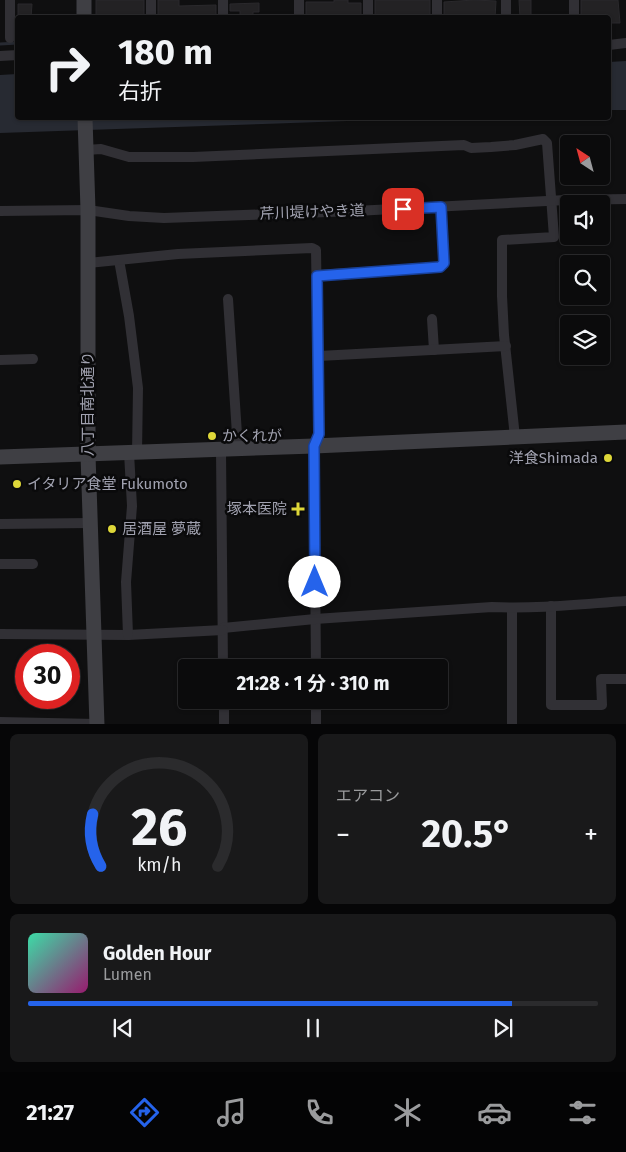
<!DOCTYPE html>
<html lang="ja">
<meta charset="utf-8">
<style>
body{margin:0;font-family:"Fira Sans","Noto Sans JP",sans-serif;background:#19191a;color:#f1f3f6;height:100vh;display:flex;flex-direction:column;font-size:19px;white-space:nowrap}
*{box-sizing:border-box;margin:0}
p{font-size:16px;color:#9a9b9d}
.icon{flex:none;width:28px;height:28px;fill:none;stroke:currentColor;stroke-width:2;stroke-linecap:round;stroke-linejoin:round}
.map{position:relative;height:724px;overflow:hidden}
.side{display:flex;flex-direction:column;gap:10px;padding:10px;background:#060607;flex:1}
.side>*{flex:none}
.guide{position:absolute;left:15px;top:15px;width:596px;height:105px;border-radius:5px;box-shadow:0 1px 4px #0004,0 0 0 1px #2b2b2d;background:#0b0b0c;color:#f1f3f6;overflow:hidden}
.needle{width:32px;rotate:324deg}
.fabs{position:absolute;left:560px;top:135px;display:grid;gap:10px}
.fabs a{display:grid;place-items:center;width:50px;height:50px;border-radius:5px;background:#0b0b0c;box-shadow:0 1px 4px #0004,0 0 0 1px #2b2b2d;font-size:25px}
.speed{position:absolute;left:15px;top:644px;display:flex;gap:10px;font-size:25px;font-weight:700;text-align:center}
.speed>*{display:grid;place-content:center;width:65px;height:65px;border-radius:50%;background:#0b0b0c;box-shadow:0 1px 4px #0004,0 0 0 1px #2b2b2d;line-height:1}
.speed .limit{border:8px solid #d22;background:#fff;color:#111}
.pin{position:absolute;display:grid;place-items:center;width:42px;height:42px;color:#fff;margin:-21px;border-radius:10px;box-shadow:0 2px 8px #0006}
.me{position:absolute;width:55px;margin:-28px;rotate:0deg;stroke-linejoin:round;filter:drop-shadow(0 0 4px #0008)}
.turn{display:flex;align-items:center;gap:18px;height:105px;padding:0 20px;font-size:22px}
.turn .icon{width:65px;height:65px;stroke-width:2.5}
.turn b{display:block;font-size:35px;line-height:42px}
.big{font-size:38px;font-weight:700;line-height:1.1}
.side .widget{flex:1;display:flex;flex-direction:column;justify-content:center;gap:8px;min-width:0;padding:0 18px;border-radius:8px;background:#19191a}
.side .dial{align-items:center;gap:0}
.dial svg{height:130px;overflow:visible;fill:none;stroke:#2b2b2d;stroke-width:7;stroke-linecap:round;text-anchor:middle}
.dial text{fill:#f1f3f6;stroke:none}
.song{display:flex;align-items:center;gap:15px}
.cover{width:60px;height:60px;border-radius:8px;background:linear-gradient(135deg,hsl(160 70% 55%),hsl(320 70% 35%))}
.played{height:5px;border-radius:2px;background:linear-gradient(90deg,#2563eb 85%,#2b2b2d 85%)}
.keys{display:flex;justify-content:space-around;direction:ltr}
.heat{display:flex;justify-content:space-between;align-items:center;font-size:28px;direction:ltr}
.side .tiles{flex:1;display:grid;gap:10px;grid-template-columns:1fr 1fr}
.widget:last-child{grid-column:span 2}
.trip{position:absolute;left:178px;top:659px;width:270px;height:50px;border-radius:5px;background:#0b0b0c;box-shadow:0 1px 4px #0004,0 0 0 1px #2b2b2d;font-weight:700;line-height:50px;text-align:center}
.dock{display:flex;height:80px;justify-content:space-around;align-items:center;background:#040405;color:#9a9b9d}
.dock .icon{width:35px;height:35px}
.dock .on{color:#2563eb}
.dock b{font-size:22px;color:#f1f3f6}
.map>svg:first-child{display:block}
</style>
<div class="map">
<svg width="626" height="725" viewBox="0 0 626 725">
<rect width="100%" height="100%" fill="#0f0f10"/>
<!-- water -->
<g fill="#272a32">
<polygon points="626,61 626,110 609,110 609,62"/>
<polygon points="17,74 18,118 431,118 263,124 0,133 0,75"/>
</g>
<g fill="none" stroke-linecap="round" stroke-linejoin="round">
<!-- stream -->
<polyline stroke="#272a32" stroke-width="3" points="0,44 18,43"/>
</g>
<!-- building -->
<g fill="#232224" stroke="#2a292c">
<rect x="96" y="0" width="48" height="18"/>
<polygon points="158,0 179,0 179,6 216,5 216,18 158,18"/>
<polygon points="334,0 348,0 348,3 361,3 361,16 355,16 355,18 306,18 306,2 334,2"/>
<polygon points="375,0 430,0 430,16 385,18 385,16 375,16"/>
<polygon points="474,0 496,1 495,18 444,18 444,2"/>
<polygon points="519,0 531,0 531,18 520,18"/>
<polygon points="581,0 618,0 620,23 609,23 609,18 581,18"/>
<polygon points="259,3 259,12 253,12 253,18 240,18 240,11 230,11 230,4"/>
<polygon points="18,4 32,4 31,18 18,18"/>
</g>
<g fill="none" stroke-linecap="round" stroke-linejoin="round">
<!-- street -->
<g stroke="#313035" stroke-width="10">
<polyline points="151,0 151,18"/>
<polyline points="223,0 223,18"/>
<polyline points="368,0 368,18"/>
<polyline points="437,0 437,18"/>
<polyline points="506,0 506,18"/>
<polyline points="574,0 574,18"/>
<polyline points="299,18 299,0"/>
<polyline points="10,38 10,0"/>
<polyline points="609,45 626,43"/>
<polyline points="0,56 18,55"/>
<polyline points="86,150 101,149 129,157 193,157 464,145 471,148 491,147 515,145 543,139 547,143 554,237 502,240 502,296 504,335 515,437"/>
<polyline points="0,211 88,210 129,216 164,218 355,211 566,200 626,199"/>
<polyline points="119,260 129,316 138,388 137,453"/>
<polyline points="88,263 178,254 312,248 316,250 319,433 314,446 316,668"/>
<polyline points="317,275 440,267 444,263 441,207"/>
<polyline points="228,299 238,449"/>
<polyline points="432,319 434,350"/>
<polyline points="319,356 506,346"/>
<polyline points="0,360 33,359"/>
<polyline points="221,450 223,668"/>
<polyline points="0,524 90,523"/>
<polyline points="0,564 33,564"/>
<polyline points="551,606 551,705 602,705 601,679 626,679"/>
<polyline points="512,608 512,725"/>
<path d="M223 628 315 619 492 607C537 609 582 604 626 601"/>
<polyline points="0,634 128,635 223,630"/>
<polyline points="128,635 126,582 132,506 129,453"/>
<polyline points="224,700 224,725"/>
<polyline points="316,700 316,725"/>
<polyline points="0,722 97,724"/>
</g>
<!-- secondary -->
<g stroke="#3f3f44" stroke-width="15">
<polyline points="84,0 84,18"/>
<polyline points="85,118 88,210 88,455 97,725"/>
<polyline points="0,457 314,446 626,432"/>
</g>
</g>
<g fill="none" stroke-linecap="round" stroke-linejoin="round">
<defs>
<polyline id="route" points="315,582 314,446 319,434 317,276 440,267 444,263 441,207 403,209"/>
</defs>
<!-- route casing -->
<use href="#route" stroke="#184099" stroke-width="12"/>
<!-- route -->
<use href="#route" stroke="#2563eb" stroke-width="9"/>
</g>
<!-- markers -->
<g fill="#ded739" stroke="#0a0a0b" stroke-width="2">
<circle cx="212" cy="436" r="5"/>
<circle cx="608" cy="458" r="5"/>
<circle cx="17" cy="484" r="5"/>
<path d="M295.5 501.5h5v5h5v5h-5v5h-5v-5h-5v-5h5z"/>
<circle cx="112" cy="529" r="5"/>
</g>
<g text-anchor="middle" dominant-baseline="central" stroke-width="5" stroke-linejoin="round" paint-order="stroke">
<!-- street labels -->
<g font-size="15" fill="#a1a2b0" stroke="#0a0a0b">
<text transform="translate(312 212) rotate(-2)">芹川堤けやき道</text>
<text transform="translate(88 404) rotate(-90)">八丁目南北通り</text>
</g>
<!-- poi labels -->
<g font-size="15" fill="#a1a2b0" stroke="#0a0a0b" text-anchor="start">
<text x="222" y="436">かくれが</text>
<text x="598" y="458" text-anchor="end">洋食Shimada</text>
<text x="27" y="484">イタリア食堂 Fukumoto</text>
<text x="287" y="509" text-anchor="end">塚本医院</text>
<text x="122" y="529">居酒屋 夢蔵</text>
</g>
</g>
</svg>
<div class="fabs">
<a><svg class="needle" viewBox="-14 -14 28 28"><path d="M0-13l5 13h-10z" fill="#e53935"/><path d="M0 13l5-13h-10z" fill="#9a9b9d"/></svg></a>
<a><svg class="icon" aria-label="sound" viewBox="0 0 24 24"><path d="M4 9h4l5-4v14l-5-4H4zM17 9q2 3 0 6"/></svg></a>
<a><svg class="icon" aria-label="search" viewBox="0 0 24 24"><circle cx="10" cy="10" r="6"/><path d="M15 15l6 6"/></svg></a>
<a><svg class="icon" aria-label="layers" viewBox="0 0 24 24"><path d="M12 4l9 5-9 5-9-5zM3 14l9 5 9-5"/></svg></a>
</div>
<div class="speed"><div class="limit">30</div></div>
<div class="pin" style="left:403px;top:209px;background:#d93025"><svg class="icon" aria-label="arrive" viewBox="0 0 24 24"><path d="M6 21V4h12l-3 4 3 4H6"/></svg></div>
<svg class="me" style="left:315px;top:582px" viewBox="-20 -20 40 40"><circle r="19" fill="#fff"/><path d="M0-13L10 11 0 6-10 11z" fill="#2563eb"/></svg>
<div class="trip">21:28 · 1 分 · 310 m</div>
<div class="guide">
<div class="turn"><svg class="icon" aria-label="right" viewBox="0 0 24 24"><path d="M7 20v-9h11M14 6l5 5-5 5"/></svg><div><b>180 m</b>右折</div></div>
</div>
</div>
<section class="side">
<div class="tiles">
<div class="widget dial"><svg viewBox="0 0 100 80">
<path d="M14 69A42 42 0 1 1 86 69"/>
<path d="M14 69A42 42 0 0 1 9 37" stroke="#2563eb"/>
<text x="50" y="56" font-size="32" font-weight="700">26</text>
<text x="50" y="72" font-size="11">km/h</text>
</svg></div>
<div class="widget"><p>エアコン</p>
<div class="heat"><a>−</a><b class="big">20.5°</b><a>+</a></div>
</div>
<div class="widget">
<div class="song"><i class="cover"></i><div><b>Golden Hour</b><p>Lumen</p></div></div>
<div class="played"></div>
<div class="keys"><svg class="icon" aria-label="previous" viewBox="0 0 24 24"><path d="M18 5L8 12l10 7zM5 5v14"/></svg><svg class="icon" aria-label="pause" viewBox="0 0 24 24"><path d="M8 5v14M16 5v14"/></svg><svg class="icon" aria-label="next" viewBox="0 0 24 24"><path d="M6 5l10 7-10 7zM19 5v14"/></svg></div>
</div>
</div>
</section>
<nav class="dock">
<b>21:27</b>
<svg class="icon on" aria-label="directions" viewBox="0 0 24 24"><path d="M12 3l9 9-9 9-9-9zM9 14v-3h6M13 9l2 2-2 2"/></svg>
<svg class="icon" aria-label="music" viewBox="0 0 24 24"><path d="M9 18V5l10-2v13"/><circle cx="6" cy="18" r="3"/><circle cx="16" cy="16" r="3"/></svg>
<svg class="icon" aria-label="phone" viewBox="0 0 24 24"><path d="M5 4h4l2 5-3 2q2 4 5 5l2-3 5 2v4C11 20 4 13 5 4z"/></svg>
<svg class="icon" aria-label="climate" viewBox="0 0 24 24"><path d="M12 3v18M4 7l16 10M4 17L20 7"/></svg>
<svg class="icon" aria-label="car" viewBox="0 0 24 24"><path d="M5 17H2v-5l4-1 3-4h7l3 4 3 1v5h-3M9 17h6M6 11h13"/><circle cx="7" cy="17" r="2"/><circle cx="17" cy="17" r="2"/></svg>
<svg class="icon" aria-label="filters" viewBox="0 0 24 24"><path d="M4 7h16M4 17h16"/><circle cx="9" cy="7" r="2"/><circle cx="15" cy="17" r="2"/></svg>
</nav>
